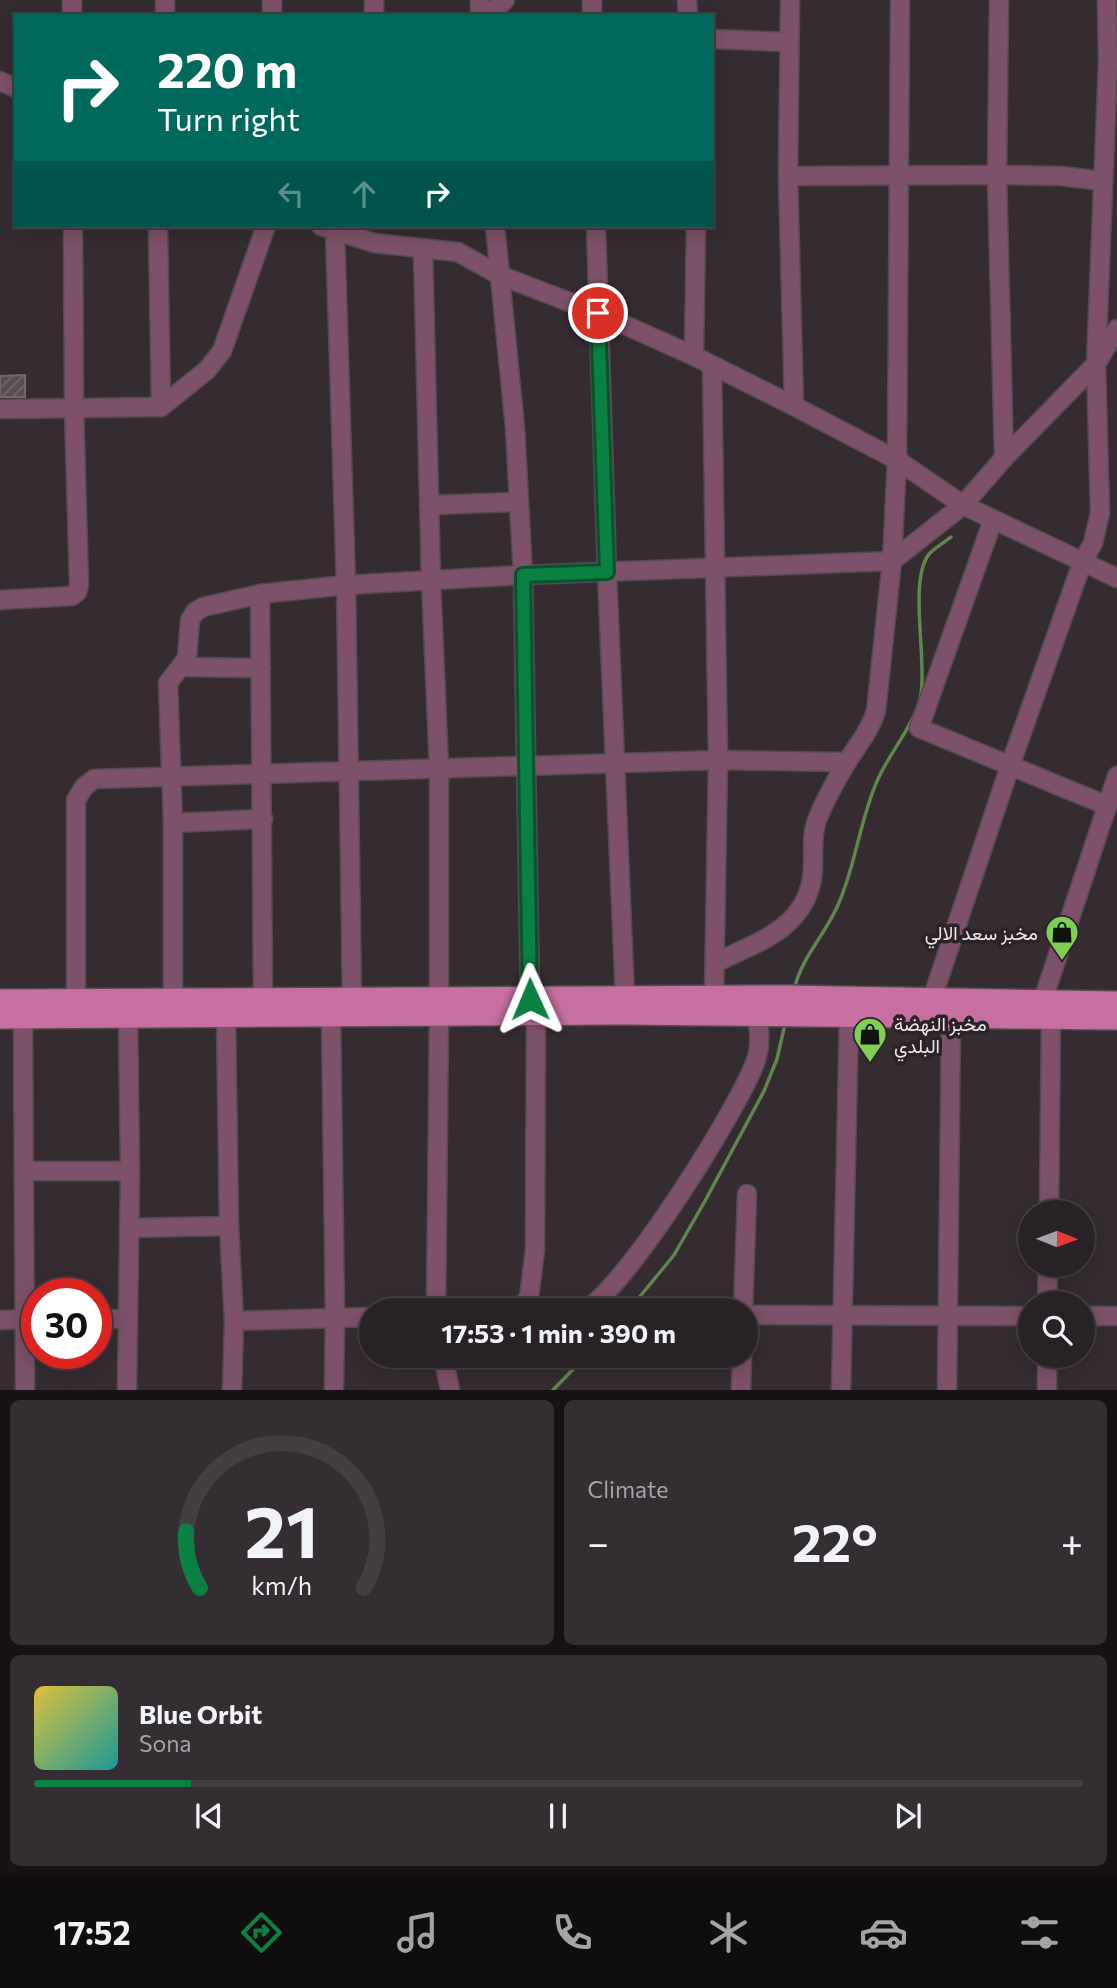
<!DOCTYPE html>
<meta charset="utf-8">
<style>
body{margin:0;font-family:Commissioner,Vazirmatn,sans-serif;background:#342e32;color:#f1f3f6;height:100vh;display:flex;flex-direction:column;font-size:26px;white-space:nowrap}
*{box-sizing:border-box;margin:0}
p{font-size:23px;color:#a5a3a7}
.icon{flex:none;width:38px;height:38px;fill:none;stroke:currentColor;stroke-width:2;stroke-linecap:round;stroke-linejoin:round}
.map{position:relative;height:1390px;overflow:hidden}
.details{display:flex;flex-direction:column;gap:10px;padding:10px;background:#161214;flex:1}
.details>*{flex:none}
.hud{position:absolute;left:14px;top:14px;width:700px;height:214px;border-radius:0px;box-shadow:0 4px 18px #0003,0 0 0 2px #443e42;background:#00695c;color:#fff;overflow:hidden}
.needle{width:46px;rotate:91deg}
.fabs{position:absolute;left:1018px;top:1200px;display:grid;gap:14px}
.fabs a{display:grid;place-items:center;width:77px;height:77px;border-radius:50%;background:#282125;box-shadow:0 4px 18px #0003,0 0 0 2px #443e42;font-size:35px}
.speed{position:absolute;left:21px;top:1278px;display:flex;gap:14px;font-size:35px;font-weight:700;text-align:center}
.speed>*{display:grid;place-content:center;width:91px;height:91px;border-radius:50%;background:#282125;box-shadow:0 4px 18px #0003,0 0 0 2px #443e42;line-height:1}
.speed .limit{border:10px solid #d22;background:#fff;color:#111}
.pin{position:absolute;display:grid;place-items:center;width:60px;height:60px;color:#fff;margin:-30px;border:4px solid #fff;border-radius:50%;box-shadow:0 2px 7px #0007}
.me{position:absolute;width:77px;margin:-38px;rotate:359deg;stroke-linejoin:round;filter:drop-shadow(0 0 5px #0008)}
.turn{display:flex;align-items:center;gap:24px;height:147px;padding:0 28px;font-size:32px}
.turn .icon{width:91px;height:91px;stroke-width:2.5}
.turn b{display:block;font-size:49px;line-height:60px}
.lanes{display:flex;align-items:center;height:66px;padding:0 28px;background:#0003;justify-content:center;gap:35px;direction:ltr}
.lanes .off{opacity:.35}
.big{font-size:52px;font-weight:700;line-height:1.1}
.details .tile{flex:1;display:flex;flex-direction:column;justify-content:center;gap:10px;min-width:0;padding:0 24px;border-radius:10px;background:#342e32}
.details .dial{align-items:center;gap:0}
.dial svg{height:182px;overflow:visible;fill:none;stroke:#443e42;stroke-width:7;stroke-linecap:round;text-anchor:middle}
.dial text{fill:#f1f3f6;stroke:none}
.song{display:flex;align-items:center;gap:21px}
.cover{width:84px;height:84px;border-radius:10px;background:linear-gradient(135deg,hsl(50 70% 55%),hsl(180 70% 35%))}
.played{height:7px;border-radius:4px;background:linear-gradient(90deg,#0b8043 15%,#443e42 15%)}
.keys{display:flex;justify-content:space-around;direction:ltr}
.heat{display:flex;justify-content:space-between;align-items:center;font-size:38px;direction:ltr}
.details .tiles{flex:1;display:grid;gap:10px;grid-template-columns:1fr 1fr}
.tile:last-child{grid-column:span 2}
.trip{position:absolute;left:359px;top:1298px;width:399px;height:70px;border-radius:35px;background:#282125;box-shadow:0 4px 18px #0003,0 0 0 2px #443e42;font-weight:700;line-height:70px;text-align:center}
.menu{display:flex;height:112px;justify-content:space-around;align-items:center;background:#100d0f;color:#a5a3a7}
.menu .icon{width:49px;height:49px}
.menu .current{color:#0b8043}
.menu b{font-size:32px;color:#f1f3f6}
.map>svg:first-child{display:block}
</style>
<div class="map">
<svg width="1117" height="1390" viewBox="0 0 1117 1390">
<defs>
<pattern id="building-hatch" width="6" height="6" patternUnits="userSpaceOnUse" patternTransform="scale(1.75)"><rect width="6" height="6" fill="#574d52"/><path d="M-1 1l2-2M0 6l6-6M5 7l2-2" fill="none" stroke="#6f676b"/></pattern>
</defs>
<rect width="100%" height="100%" fill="#352c31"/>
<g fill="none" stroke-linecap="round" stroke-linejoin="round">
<!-- stream -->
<g stroke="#60854f" stroke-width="3.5">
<path d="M794 990C801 958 825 935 838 905 856 865 860 818 878 779 891 750 915 725 921 694 927 659 908 577 930 553 936 547 945 542 951 537"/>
<polyline points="628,1311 674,1255 705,1201 764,1091 777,1059 785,1024"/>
<polyline points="553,1390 586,1356"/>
</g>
</g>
<!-- building -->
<polygon fill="url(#building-hatch)" stroke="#71676c" stroke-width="2" points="25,375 25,397 0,397 0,376"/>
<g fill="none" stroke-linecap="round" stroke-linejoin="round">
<defs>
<g id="minor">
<polyline points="72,0 72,16"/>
<polyline points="272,0 272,16"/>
<polyline points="374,0 374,16"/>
<polyline points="480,0 480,16"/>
<polyline points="592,0 592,16"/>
<polyline points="687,0 688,16"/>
<polyline points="790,0 788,176 794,406"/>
<polyline points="999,0 997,175 1004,458"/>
<polyline points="165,16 165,0"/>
<polyline points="488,16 505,0"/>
<polyline points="712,39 789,42"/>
<polyline points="0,81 16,88"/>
<polyline points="788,176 997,175 1061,176 1102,181"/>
<polyline points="158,226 161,407"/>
<polyline points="321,226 374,243 458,252 499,275 598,313 694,356 794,406 897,460 963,505 1117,578"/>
<polyline points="495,226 515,428 523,575 530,999"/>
<polyline points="596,226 607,573 625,998"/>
<polyline points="335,232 346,585 352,999"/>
<polyline points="423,249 431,581 439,768 439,999"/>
<polyline points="694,356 696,226"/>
<polyline points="712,366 718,760 714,997"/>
<polyline points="0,409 161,407 207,370 222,351 266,226"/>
<polyline points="429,505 519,502"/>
<polyline points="993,520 919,728 1108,806"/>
<polyline points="260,594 263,999"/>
<polyline points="0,600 72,596 77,592 79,585 74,407 73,226"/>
<polyline points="181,667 261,668"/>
<polyline points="173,823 263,819"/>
<path d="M715 963C755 943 803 930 812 879 815 860 810 838 817 820 825 800 836 780 847 762 858 744 870 731 876 711L892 561 963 505 1004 458 1096 364 1117 329"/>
<polyline points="932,999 1010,766 1082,563 1093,543 1100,513 1096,364 1108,63 1107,0"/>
<polyline points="76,1000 76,800 84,787 94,779 718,760 847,762"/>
<polyline points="173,1000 173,823 168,683 187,658 190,620 195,612 203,607 260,594 346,585 523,575 892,561 897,460 900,0"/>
<polyline points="1043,1000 1117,776"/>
<polyline points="226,1017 229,1226 234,1321 232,1390"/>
<polyline points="331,1017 335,1317 334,1390"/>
<polyline points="23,1018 25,1390"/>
<polyline points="24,1171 130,1171"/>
<polyline points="1049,1213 1051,1018"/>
<polyline points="129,1228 229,1226"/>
<polyline points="1047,1304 1048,1265"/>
<polyline points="436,1311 439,1015"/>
<polyline points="518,1311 529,1297 535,1250 536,1015"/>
<path d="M582 1311C621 1297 744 1101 757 1057 761 1043 759 1029 757 1014"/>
<polyline points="743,1311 747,1194"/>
<polyline points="746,1315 1031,1316"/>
<polyline points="1083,1316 1117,1316"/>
<polyline points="96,1319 128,1319"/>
<polyline points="0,1320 37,1319"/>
<polyline points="234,1321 371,1317"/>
<polyline points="443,1356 450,1390"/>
<polyline points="1047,1356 1047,1390"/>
<polyline points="127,1390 130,1171 128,1018"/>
<polyline points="741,1390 742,1356"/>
<polyline points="841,1390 849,1015"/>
<polyline points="947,1390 951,1016"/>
</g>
<g id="major">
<polyline points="0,1000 786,996 1117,1002"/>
<polyline points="0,1018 621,1014 1117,1019"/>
</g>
</defs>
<!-- minor casing -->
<use href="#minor" stroke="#524a4e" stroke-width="21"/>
<!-- major casing -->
<use href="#major" stroke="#524a4e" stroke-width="24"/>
<!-- minor -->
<use href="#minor" stroke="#7d5169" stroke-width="18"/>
<!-- major -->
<use href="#major" stroke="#c76fa1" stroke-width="21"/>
</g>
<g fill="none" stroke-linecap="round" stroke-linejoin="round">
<defs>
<polyline id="route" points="530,999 523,575 607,572 598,313"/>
</defs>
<!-- route casing -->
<use href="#route" stroke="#07532c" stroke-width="18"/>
<!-- route -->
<use href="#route" stroke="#0b8043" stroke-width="12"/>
</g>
<!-- icons -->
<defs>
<symbol id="shop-pin" viewBox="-11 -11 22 30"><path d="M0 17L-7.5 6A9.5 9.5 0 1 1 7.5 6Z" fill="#7fd052" stroke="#2b2327"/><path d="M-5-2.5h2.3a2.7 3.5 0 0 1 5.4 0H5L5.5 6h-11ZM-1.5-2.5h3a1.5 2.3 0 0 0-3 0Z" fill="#111"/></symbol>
</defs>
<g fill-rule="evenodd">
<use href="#shop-pin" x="1043" y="913" width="38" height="52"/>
<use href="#shop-pin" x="851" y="1015" width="38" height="52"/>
</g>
<g text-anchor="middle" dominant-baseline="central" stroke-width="7" stroke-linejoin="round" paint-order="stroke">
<!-- poi labels -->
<g font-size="19" fill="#ece6e9" stroke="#2b2327" text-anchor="end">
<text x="1038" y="932">مخبز سعد الالي</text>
<text x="894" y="1023" text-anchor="start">مخبز النهضة<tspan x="894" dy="22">البلدي</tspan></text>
</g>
</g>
</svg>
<div class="fabs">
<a><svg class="needle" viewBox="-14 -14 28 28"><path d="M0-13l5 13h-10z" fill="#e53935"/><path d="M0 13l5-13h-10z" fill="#a5a3a7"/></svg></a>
<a><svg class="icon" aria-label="search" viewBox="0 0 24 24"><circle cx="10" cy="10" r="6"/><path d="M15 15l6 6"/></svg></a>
</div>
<div class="speed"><div class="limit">30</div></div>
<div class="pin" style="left:598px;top:313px;background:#d93025"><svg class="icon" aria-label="arrive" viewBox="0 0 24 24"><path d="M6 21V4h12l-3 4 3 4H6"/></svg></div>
<svg class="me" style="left:530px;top:999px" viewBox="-20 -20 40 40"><path d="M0-17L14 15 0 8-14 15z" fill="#0b8043" stroke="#fff" stroke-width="4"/></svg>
<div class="trip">17:53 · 1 min · 390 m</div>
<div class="hud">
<div class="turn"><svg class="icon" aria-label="right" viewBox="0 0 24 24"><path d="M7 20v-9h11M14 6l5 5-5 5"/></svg><div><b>220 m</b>Turn right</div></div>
<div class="lanes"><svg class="icon off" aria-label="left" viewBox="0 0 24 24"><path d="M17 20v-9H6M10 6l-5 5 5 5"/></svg><svg class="icon off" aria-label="ahead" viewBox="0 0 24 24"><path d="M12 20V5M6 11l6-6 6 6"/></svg><svg class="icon" aria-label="right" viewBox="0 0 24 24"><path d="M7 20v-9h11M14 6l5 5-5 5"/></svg></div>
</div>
</div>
<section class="details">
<div class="tiles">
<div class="tile dial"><svg viewBox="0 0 100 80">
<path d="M14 69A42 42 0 1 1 86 69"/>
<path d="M14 69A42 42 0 0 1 8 44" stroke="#0b8043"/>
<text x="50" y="56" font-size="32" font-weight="700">21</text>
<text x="50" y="72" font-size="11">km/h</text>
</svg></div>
<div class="tile"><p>Climate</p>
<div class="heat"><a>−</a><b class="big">22°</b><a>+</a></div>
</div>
<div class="tile">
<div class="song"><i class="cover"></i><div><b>Blue Orbit</b><p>Sona</p></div></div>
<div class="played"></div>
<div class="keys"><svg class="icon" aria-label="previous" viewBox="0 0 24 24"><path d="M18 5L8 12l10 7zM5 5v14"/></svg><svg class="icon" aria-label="pause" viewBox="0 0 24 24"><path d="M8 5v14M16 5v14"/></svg><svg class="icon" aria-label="next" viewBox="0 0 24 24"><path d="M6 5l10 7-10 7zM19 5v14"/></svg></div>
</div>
</div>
</section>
<nav class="menu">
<b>17:52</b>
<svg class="icon current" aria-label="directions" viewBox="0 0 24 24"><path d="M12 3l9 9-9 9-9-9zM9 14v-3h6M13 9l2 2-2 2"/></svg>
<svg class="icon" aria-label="music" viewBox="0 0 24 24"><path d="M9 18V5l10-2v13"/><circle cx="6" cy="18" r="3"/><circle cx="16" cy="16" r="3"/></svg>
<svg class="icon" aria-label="phone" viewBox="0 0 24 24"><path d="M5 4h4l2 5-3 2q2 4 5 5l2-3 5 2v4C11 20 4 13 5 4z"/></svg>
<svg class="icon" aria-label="climate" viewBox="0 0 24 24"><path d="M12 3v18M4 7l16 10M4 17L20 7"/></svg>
<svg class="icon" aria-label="car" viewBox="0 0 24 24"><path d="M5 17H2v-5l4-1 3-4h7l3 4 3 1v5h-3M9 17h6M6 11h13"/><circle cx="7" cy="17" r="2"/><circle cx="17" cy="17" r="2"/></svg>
<svg class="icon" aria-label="filters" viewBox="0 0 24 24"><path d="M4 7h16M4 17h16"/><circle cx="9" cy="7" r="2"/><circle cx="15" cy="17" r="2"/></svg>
</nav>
